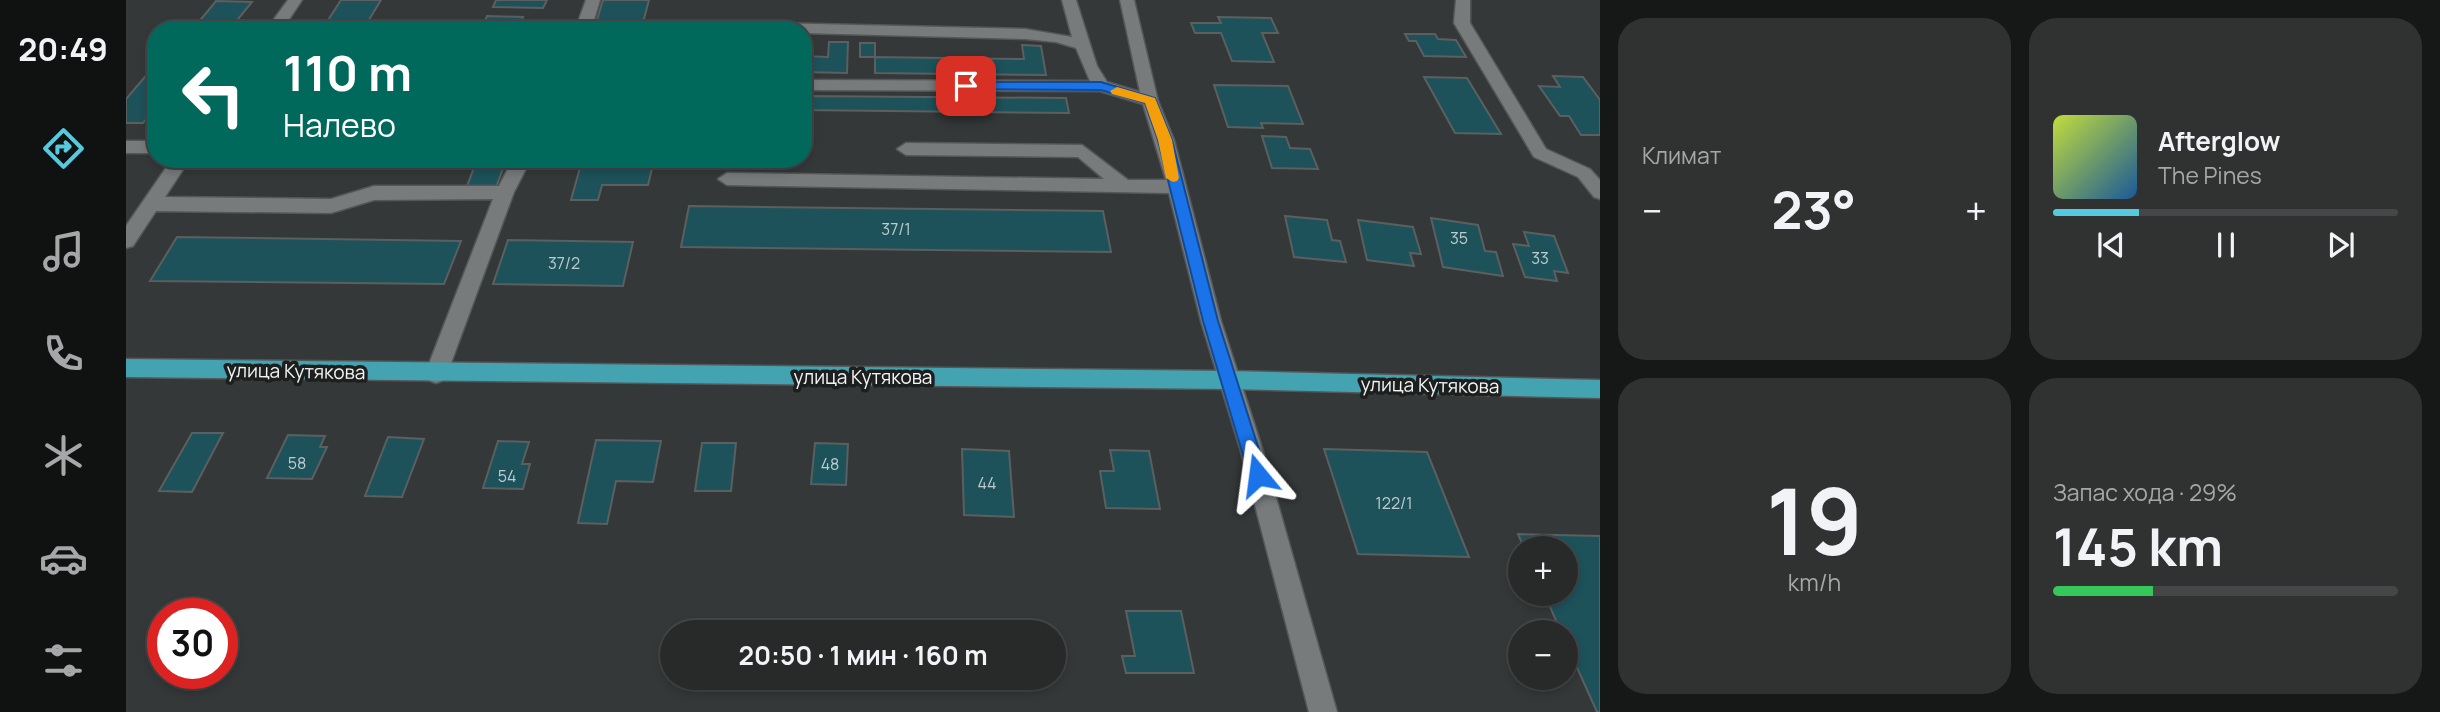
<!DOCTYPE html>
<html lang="ru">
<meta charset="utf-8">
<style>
body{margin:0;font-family:Manrope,sans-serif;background:#303232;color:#f1f3f6;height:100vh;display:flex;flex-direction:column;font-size:26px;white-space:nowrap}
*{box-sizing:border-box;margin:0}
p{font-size:23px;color:#a5a7a8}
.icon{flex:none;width:38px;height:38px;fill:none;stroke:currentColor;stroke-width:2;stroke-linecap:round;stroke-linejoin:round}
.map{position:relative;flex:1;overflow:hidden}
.panel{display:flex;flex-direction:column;gap:18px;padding:18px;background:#161717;width:840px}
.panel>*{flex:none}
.top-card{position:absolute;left:21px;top:21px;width:665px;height:147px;border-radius:28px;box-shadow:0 4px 10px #0003,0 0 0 2px #444647;background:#00695c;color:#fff;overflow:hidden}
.fabs{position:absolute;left:1382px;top:536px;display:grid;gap:14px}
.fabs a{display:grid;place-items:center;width:70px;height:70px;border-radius:50%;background:#282a2a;box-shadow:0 4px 10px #0003,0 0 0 2px #444647;font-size:35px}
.speed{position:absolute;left:21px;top:598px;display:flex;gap:14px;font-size:35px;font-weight:700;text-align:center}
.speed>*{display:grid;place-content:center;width:91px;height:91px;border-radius:50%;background:#282a2a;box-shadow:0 4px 10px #0003,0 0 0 2px #444647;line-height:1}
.speed .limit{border:10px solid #d22;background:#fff;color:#111}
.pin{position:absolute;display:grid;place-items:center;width:60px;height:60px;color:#fff;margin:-30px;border-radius:14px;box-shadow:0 4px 10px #0006}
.me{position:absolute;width:77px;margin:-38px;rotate:344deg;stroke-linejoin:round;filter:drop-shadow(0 0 5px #0008)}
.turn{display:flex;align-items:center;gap:24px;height:147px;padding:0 21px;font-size:32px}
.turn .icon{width:91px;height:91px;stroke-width:2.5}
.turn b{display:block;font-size:49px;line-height:60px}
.big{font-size:52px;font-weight:700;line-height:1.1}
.panel .tile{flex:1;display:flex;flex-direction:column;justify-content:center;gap:10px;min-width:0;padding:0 24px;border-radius:28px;background:#303232}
.panel .dial{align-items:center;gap:0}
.dial b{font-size:91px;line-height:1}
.song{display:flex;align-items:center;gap:21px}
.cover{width:84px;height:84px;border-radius:10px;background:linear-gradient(135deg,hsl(70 70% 55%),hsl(210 70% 35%))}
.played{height:7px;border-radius:4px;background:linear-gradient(90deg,#54cade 25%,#444647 25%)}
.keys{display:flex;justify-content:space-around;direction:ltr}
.heat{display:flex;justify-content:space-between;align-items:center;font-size:38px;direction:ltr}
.charge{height:10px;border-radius:5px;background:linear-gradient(90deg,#34c759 29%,#444647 0)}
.panel .tiles{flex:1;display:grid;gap:18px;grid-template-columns:repeat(2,1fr)}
.trip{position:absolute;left:534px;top:620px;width:406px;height:70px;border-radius:35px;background:#282a2a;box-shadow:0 4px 10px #0003,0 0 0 2px #444647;font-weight:700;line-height:70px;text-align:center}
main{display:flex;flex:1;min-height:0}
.tabs{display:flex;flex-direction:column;width:126px;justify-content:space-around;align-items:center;background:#101111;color:#a5a7a8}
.tabs .icon{width:49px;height:49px}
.tabs .selected{color:#54cade}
.tabs b{font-size:32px;color:#f1f3f6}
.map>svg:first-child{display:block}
</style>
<main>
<nav class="tabs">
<b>20:49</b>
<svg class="icon selected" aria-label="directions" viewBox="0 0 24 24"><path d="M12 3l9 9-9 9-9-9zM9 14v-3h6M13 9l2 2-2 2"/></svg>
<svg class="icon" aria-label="music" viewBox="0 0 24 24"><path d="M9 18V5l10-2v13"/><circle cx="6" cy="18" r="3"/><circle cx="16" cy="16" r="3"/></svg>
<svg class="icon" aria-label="phone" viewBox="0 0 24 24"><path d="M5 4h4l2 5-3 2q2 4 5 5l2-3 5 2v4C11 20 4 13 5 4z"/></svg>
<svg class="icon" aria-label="climate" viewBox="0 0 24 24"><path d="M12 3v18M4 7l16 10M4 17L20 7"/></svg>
<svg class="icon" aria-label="car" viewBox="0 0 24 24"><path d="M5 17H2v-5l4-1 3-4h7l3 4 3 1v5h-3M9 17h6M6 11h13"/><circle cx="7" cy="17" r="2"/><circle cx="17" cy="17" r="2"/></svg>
<svg class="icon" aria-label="filters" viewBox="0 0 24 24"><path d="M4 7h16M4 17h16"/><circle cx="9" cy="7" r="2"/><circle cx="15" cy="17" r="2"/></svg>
</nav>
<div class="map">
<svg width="1474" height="712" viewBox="0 0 1474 712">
<rect width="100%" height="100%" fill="#353838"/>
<!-- building -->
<g fill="#1d525b" stroke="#5b5f5f" stroke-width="2">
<polygon points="215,0 255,0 238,28 197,28"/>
<polygon points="370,0 421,0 417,8 367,7"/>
<polygon points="477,0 523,0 515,30 468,30"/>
<polygon points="90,1 126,2 108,24 71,24"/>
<polygon points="361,16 397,17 392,30 355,30"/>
<polygon points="1092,17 1145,18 1152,33 1136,33 1148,62 1106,61 1095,33 1069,33 1065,23 1095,23"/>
<polygon points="1279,34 1309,34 1312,39 1330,40 1340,57 1298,56 1290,41 1283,41"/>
<polygon points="703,42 722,42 721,73 677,72 677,56 702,57"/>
<rect x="734" y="43" width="15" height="14"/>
<polygon points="896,45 915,46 920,75 749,73 749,57 898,59"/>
<polygon points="30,64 30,107 17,123 0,123 0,99"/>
<polygon points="1427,76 1457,77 1474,100 1474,135 1455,135 1443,116 1434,116 1413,86 1434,87"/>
<polygon points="1298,77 1341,78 1375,134 1329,133"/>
<polygon points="1088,85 1162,86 1177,124 1135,123 1137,128 1102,127"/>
<polygon points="677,96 940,98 943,113 677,110"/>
<polygon points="1136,136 1160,137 1164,148 1184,149 1192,169 1146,168"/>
<polygon points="149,159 351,159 349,165 147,163"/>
<polygon points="455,164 527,165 522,185 476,185 472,200 445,200"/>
<polygon points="349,165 378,166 370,187 341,186"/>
<polygon points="563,206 977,211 985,252 555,247"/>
<polygon points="1159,216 1201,220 1206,240 1214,241 1220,262 1168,257"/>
<polygon points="1305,218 1352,225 1359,251 1370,252 1377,276 1317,267"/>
<polygon points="1232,220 1287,227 1295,254 1284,253 1288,266 1241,260"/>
<polygon points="1398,232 1428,236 1442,273 1428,271 1431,281 1399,277 1387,244 1403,246"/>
<polygon points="51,237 335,241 318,284 24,281"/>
<polygon points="382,240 507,242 497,286 367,284"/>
<polygon points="66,433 97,433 66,492 33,491"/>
<polygon points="162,435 199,436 194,447 201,447 186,479 141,478"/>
<polygon points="262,437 298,439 276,497 239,496"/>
<polygon points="470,440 535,441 527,482 490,481 481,524 452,523"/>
<polygon points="372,441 403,442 396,464 404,464 397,489 357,488"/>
<polygon points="576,443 610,443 605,491 569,491"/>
<polygon points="689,443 722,444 720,485 685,484"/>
<polygon points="836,449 883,451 888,517 838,515"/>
<polygon points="1198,449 1301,452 1343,557 1232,554"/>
<polygon points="984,450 1023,451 1034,509 980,508 974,471 988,471"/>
<polygon points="1392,534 1474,536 1474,712 1471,712 1440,643 1440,632 1435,632 1418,593 1440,593 1440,548 1398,548"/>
<polygon points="1000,611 1055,611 1068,673 1000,673 996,656 1009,656"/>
</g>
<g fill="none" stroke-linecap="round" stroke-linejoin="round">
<defs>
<g id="minor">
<polygon points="162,0 176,0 156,30 140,30"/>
<polygon points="460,0 474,0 465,30 449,30"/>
<polygon points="936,0 950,0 971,66 981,82 1014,92 994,0 1008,0 1032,101 1048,140 1095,321 1136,448 1211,712 1183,712 1114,448 1075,321 1043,193 601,185 592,179 601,173 978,179 952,157 780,155 771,149 780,143 956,145 1002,180 1040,180 1017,104 974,91 677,90 677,80 964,81 950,48 930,42 899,39 677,33 677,30 638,28 646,23 899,29 946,37"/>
<polygon points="1330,0 1344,0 1344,23 1420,149 1464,169 1474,180 1474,199 1468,197 1452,177 1408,157 1328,23"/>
<rect x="0" y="141" width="30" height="12"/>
<polygon points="46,159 64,159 39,197 205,199 248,186 373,186 387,159 405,159 388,192 321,374 318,380 310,383 302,380 299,374 367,199 248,200 205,213 30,211 7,246 0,248 0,226"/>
</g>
<polygon id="major" points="0,359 1104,371 1474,380 1474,398 1104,389 0,377"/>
</defs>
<!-- minor casing -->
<use href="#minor" stroke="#545757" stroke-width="3"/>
<!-- major casing -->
<use href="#major" stroke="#545757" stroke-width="3"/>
<!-- minor -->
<use href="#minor" fill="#787b7c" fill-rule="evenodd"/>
<!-- major -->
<use href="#major" fill="#43a3b1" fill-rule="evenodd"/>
</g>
<!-- route -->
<polygon fill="#1a73e8" stroke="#114b97" stroke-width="2" points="840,82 975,82 1029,98 1046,140 1092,321 1141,475 1138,480 1126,480 1123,475 1077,321 1032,140 1019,103 975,90 835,89 833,86"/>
<!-- slow -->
<polygon fill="#f59e0b" points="991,87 1029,98 1046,140 1053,178 1051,181 1047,182 1040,178 1032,140 1019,103 986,94 984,91"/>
<g text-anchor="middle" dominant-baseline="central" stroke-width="7" stroke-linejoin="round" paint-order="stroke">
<!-- number labels -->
<g font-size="16" fill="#beccce">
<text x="770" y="229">37/1</text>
<text x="1333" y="238">35</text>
<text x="1414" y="258">33</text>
<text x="438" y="263">37/2</text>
<text x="171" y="463">58</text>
<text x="704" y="464">48</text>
<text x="381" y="476">54</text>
<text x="861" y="483">44</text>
<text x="1268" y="503">122/1</text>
</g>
<!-- street labels -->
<g font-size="19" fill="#f3f5f5" stroke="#1d1f1f">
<text transform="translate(170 371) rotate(1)">улица Кутякова</text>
<text x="737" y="377">улица Кутякова</text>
<text transform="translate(1304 385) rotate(1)">улица Кутякова</text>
</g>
</g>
</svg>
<div class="fabs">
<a>+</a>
<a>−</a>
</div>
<div class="speed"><div class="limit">30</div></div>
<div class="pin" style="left:840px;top:86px;background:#d93025"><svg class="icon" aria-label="arrive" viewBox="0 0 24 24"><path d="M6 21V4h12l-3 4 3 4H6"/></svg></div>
<svg class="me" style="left:1132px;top:475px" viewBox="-20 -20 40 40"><path d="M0-17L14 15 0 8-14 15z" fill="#1a73e8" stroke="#fff" stroke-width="4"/></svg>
<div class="trip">20:50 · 1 мин · 160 m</div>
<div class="top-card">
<div class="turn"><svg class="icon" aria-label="left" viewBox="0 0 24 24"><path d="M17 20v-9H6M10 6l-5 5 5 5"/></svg><div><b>110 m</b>Налево</div></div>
</div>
</div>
<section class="panel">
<div class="tiles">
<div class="tile"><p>Климат</p>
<div class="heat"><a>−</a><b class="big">23°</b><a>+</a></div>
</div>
<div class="tile">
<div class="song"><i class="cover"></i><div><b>Afterglow</b><p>The Pines</p></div></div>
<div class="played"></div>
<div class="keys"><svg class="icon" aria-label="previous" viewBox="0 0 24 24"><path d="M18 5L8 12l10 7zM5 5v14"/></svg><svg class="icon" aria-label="pause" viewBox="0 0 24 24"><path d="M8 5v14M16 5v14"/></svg><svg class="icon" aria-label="next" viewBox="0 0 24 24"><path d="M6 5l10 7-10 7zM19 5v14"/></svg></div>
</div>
<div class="tile dial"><b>19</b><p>km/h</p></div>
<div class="tile"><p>Запас хода · 29%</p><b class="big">145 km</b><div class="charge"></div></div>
</div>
</section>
</main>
